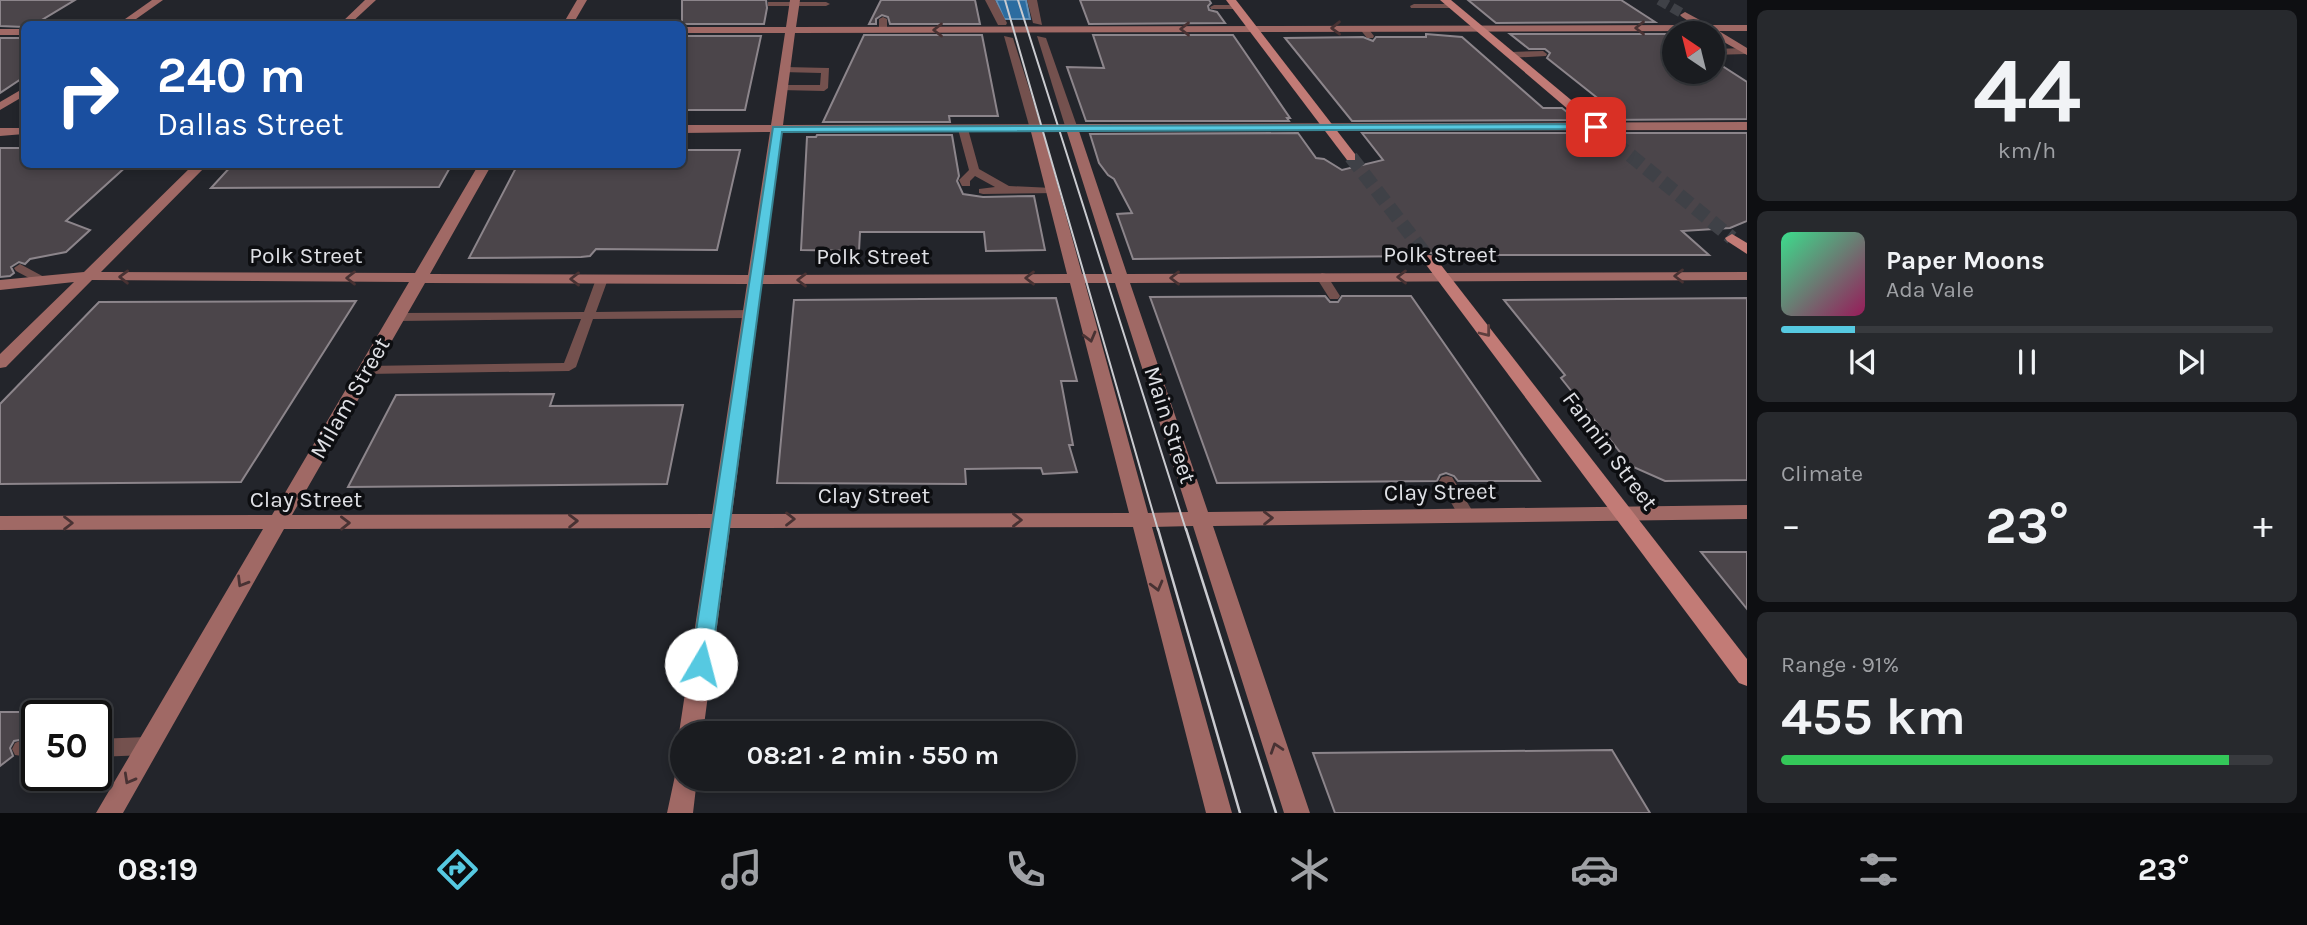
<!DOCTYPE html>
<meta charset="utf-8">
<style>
body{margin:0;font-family:Karla,sans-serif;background:#27292d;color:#f1f3f6;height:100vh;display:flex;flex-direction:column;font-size:26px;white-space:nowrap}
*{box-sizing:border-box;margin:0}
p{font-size:23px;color:#9fa1a5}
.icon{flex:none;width:38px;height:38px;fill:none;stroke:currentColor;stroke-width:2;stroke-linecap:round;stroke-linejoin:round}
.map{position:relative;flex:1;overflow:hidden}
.side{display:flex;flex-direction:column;gap:10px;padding:10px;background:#0e0f12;width:560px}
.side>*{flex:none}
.top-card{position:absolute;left:21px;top:21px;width:665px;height:147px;border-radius:10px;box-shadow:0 4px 10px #0003,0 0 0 2px #383a3e;background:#1a4fa0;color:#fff;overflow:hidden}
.needle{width:46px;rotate:325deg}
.tools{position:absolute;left:1662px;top:21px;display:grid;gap:14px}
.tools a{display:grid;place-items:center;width:63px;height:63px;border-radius:50%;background:#1a1c20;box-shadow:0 4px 10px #0003,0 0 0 2px #383a3e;font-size:35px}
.speed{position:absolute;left:21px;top:700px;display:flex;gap:14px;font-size:35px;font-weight:700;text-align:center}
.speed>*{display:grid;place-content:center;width:91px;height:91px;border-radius:50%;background:#1a1c20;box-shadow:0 4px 10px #0003,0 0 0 2px #383a3e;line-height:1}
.speed .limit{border:4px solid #111;border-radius:10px;background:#fff;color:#111}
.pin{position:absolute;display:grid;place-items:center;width:60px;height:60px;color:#fff;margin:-30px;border-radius:14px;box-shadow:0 4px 10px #0006}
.me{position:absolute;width:77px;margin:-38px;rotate:8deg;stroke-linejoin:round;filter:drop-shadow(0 0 5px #0008)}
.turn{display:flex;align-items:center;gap:24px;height:147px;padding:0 21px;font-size:32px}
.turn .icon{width:91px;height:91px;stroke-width:2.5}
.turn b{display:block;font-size:49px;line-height:60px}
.big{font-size:52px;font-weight:700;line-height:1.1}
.side .widget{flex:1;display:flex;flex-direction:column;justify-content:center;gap:10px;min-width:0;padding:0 24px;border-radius:10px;background:#27292d}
.side .dial{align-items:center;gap:0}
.dial b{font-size:91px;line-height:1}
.song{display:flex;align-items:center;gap:21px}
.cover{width:84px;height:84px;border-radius:10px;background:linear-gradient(135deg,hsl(150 70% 55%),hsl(330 70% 35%))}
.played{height:7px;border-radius:4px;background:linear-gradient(90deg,#56c9e1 15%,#383a3e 15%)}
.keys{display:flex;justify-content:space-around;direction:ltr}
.heat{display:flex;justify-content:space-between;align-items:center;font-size:38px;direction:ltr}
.charge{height:10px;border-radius:5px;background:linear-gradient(90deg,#34c759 91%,#383a3e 0)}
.trip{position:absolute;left:670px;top:721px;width:406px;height:70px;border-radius:35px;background:#1a1c20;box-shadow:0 4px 10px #0003,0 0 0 2px #383a3e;font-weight:700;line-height:70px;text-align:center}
.menu{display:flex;height:112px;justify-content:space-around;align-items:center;background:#0a0b0d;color:#9fa1a5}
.menu .icon{width:49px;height:49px}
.menu .on{color:#56c9e1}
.menu b{font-size:32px;color:#f1f3f6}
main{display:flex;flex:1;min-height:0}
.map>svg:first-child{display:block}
</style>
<main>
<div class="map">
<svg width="1747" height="813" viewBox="0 0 1747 813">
<rect width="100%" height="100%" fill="#23252b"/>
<!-- water -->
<polygon fill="#2c6ca0" stroke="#628fb5" stroke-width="2" points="996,0 1026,0 1030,19 1004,19"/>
<!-- building -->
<g fill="#4b454a" stroke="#8c858b" stroke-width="2">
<polygon points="0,0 75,0 35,24 24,27 0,26"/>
<polygon points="682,0 766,0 767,8 764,24 682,24"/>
<polygon points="881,0 975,0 980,24 890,24 888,17 882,15 876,19 876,24 869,24"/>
<polygon points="1080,0 1209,0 1211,3 1208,6 1209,10 1217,12 1225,23 1089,24"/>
<polygon points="1468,0 1621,0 1655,22 1496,23"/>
<polygon points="1426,34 1462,37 1543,108 1562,108 1577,120 1352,121 1285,38 1363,37 1373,41 1376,37 1426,37"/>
<polygon points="1510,34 1673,34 1675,72 1713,72 1713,60 1747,82 1747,119 1599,120 1585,108 1610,108 1547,58 1550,53 1545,49 1529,49"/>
<polygon points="864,35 982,35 998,116 949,116 950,122 823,122"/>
<polygon points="1093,35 1233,35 1290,118 1287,118 1289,121 1086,121 1067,67 1104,68"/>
<polygon points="682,36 761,36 745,110 682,110"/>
<polygon points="24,38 24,77 0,93 0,38"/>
<polygon points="1298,133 1316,158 1324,159 1342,170 1383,160 1362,133 1592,133 1608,147 1618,148 1621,139 1615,133 1747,133 1747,221 1730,228 1682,231 1709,255 1437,255 1428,252 1421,256 1133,259 1117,214 1132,213 1114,179 1108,175 1099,163 1090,134"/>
<polygon points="817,135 952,135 959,176 957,181 963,194 983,197 1034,196 1045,250 986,251 984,232 860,232 859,251 801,250 807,137 816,137"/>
<polygon points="0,148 24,148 24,164 129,164 66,221 90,230 66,252 30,259 25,264 19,262 11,267 14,273 10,276 0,277"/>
<polygon points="682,150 740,150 717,250 596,249 590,256 581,257 469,258 518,164 682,164"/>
<polygon points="233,164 452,164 439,187 211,188"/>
<polygon points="1325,296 1330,302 1338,302 1342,296 1411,296 1540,481 1458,481 1454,476 1446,473 1440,475 1437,481 1217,483 1150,297"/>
<polygon points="1056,298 1077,381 1061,381 1073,445 1069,445 1077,472 1043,474 1041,468 965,469 966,484 777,483 794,300"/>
<polygon points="1747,298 1747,480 1665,481 1631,466 1561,378 1565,375 1504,300"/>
<polygon points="356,301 241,482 0,484 0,404 99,302"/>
<polygon points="554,394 550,406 683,405 667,484 348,487 396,395"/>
<polygon points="1701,552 1747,552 1747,609"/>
<polygon points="0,712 37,712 37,737 14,741 10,748 13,756 0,766"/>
<polygon points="1612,750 1650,813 1335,813 1313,753"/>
</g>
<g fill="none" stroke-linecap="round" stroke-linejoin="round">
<!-- secondary-tunnel -->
<polyline stroke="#3f4147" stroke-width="10" stroke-dasharray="10 5" stroke-linecap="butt" points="1659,0 1685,15"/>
<!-- primary-tunnel -->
<g stroke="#3f4147" stroke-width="14" stroke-dasharray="14 7" stroke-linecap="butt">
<polyline points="1614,142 1732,238"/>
<polyline points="1351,157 1429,259"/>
</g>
<!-- lane -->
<g fill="#74514e" fill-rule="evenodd">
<polygon points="771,2 826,2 830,4 826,6 768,6 768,2"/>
<polygon points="1414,4 1452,4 1456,6 1452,8 1411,8 1410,6"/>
<polygon points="1214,5 1237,5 1241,7 1237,9 1211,9 1210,7"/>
<polygon points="883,17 887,19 887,30 883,32 879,30 879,19"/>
<polygon points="1360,26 1366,26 1374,36 1373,38 1367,38 1359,28"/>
<polygon points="1746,48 1746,54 1713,55 1713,49"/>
<polygon points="1543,51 1547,54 1546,56 1510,58 1506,55 1510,52"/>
<polygon points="785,67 829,68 828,88 824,91 780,90 780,86 783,85 820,85 821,73 782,72 781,70"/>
<polygon points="963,126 968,129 979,169 1009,186 1053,188 1057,189 1057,193 983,194 979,193 979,189 995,187 975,176 970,181 970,186 962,186 959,180 969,170 958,129"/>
<polygon points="20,264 46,278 48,281 42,285 16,271 14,268"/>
<polygon points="1322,273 1326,274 1340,296 1338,299 1330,299 1328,296 1316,277"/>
<polygon points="602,275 608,279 596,312 751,310 757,314 751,318 593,319 576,367 569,371 366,374 359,370 366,366 564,363 581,319 397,321 391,317 397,313 584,312 596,279"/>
<polygon points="1447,476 1452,477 1473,512 1475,516 1473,520 1461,520 1439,481 1442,477"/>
<polygon points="147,737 154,740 157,746 154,752 147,755 96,757 96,739"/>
<polygon points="22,740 37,740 37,758 15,755 12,749 15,743"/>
</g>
<!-- street -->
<g fill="#74514e" fill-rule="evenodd">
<polygon points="985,0 995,0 1007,23 1006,25 998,25"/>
<polygon points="1027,0 1037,0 1042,25 1033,23"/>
<polygon points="1004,36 1013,38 1042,129 1040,132 1030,129"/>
<polygon points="1037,36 1046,38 1078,129 1076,132 1066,129"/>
</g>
<!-- secondary -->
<g fill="#a06965" fill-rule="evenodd">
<polygon points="152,0 163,0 129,24 118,24"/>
<polygon points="365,0 376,0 350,24 340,24"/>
<polygon points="577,0 587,0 573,24 563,24"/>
<path d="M790 0H800L796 27 1695 25 1682 17 1680 15 1685 12 1709 25H1747V31H1719L1747 48V55L1713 36V33L1705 31 795 33 783 125 1747 122V130L1079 131 1127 274 1747 272V280L1130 283 1208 512 1747 505V519L1213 526 1310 813H1284L1193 526 1152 527 1232 813H1206L1133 527 730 528 703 733H682V740L679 733 710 528 284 529 123 813H96L263 529 0 530V516L272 515 409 282 92 280 6 367 0 368V354L74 282 0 290V280L84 272 194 164H208L101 272 415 273 479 164H492L430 274 748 275 770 132 682 133V125H771L785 33H682V27H786ZM782 132H1031L1067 274 763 275ZM1043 132H1067L1112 274H1082ZM425 283 747 284 712 514 292 515ZM1070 283 1129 513 732 514 762 284ZM1085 283H1115L1188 512 1148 513Z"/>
<rect x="0" y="29" width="24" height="6"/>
<polygon points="24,88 24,96 0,110 0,102"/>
<polygon points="0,128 24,128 24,134 0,136"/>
<polygon points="682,769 682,779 697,779 693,813 667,813 676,771"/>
</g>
<!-- primary -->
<g fill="#c27b76" fill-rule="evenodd">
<polygon points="1226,0 1236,0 1355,154 1355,160 1347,160"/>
<polygon points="1440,0 1451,0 1618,139 1618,145 1610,145"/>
<polygon points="1732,234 1747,243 1747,254 1727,241 1725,238"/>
<polygon points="1429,255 1434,256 1747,659 1747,686 1739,683 1424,262 1422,259 1424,256"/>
</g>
<!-- tram-far1 -->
<g stroke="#cacbd0" stroke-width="2">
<polyline points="1005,0 1158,530"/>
<polyline points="1018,0 1186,530"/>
</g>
<!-- tram -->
<g stroke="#cacbd0" stroke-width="2.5">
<polyline points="1158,529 1240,813"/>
<polyline points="1186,529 1276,813"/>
</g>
</g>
<!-- one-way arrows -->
<defs><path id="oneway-chevron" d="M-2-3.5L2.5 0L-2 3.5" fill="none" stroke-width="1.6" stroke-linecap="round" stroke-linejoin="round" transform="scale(1.75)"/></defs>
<g stroke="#483233">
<use href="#oneway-chevron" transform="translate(1336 28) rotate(179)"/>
<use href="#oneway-chevron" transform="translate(1640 28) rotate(-180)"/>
<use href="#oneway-chevron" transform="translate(1185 29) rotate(180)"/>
<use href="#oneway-chevron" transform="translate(938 30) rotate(180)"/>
<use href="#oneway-chevron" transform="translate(1679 276) rotate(180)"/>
<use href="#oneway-chevron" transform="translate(124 277) rotate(-179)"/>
<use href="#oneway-chevron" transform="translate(1402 277) rotate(180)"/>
<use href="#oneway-chevron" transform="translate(351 278) rotate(-180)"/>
<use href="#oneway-chevron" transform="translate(1030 278) rotate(180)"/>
<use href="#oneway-chevron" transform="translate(1175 278) rotate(180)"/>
<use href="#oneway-chevron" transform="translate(575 279) rotate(-180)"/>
<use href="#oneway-chevron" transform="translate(802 280) rotate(180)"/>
<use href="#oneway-chevron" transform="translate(1090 337) rotate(75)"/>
<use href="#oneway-chevron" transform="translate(1268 518) rotate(-1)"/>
<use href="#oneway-chevron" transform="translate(790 519)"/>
<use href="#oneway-chevron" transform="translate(1017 520)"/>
<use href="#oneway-chevron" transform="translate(573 521) rotate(-1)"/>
<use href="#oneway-chevron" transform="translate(68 523)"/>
<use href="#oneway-chevron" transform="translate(345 523) rotate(-1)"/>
<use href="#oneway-chevron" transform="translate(242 582) rotate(121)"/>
<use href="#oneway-chevron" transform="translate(1157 586) rotate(75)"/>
<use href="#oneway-chevron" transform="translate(1276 748) rotate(-108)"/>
<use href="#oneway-chevron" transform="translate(129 779) rotate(119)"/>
</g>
<use stroke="#5e3f3e" href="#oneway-chevron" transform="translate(1486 332) rotate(52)"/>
<!-- route -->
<polygon fill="#56c9e1" stroke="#388392" stroke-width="2" points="1596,124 1600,125 1600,129 782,132 711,664 708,670 701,673 694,670 691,664 773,127"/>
<g text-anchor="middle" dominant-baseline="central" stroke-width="7" stroke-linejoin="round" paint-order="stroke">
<!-- street labels -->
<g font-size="23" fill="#dfe0e5" stroke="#0d0e11">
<text x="1440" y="254">Polk Street</text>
<text x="306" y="255">Polk Street</text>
<text x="873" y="256">Polk Street</text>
<text transform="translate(350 398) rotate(-60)">Milam Street</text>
<text transform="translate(1170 425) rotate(72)">Main Street</text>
<text transform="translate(1610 451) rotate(53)">Fannin Street</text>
<text transform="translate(1440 492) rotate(-1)">Clay Street</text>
<text x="874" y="495">Clay Street</text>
<text x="306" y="499">Clay Street</text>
</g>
</g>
</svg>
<div class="tools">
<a><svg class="needle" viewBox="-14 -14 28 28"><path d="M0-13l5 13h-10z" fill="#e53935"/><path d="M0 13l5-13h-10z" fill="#9fa1a5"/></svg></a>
</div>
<div class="speed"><div class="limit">50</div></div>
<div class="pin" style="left:1596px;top:127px;background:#d93025"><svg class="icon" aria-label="arrive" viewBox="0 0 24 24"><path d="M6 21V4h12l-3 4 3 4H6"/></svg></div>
<svg class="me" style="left:701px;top:664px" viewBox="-20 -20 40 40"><circle r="19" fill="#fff"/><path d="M0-13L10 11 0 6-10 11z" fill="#56c9e1"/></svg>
<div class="trip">08:21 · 2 min · 550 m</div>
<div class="top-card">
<div class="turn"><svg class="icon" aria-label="right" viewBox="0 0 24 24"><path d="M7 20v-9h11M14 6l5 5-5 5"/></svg><div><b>240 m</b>Dallas Street</div></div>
</div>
</div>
<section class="side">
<div class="widget dial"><b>44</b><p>km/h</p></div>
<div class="widget">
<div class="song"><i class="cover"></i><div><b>Paper Moons</b><p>Ada Vale</p></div></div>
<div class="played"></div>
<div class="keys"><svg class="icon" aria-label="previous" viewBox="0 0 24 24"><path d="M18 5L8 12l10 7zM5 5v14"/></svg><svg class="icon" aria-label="pause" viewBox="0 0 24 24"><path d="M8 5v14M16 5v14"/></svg><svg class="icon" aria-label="next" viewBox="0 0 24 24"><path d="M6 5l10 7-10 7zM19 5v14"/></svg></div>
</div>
<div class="widget"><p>Climate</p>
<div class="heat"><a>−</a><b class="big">23°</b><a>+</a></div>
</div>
<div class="widget"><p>Range · 91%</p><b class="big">455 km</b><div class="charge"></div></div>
</section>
</main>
<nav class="menu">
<b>08:19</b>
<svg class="icon on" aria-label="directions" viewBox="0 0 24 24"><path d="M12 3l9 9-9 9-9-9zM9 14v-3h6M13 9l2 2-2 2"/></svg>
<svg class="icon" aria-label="music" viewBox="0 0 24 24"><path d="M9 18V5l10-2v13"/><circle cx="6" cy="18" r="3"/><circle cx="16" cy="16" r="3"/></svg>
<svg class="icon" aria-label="phone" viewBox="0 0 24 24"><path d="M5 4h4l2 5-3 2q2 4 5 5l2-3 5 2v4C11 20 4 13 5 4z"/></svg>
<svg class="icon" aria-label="climate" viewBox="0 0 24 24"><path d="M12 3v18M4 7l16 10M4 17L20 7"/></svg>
<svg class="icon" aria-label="car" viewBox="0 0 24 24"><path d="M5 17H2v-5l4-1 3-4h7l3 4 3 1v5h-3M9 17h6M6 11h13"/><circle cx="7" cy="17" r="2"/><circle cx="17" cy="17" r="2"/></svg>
<svg class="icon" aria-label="filters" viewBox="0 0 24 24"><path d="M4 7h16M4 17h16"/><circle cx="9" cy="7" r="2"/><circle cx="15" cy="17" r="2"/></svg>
<b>23°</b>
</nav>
